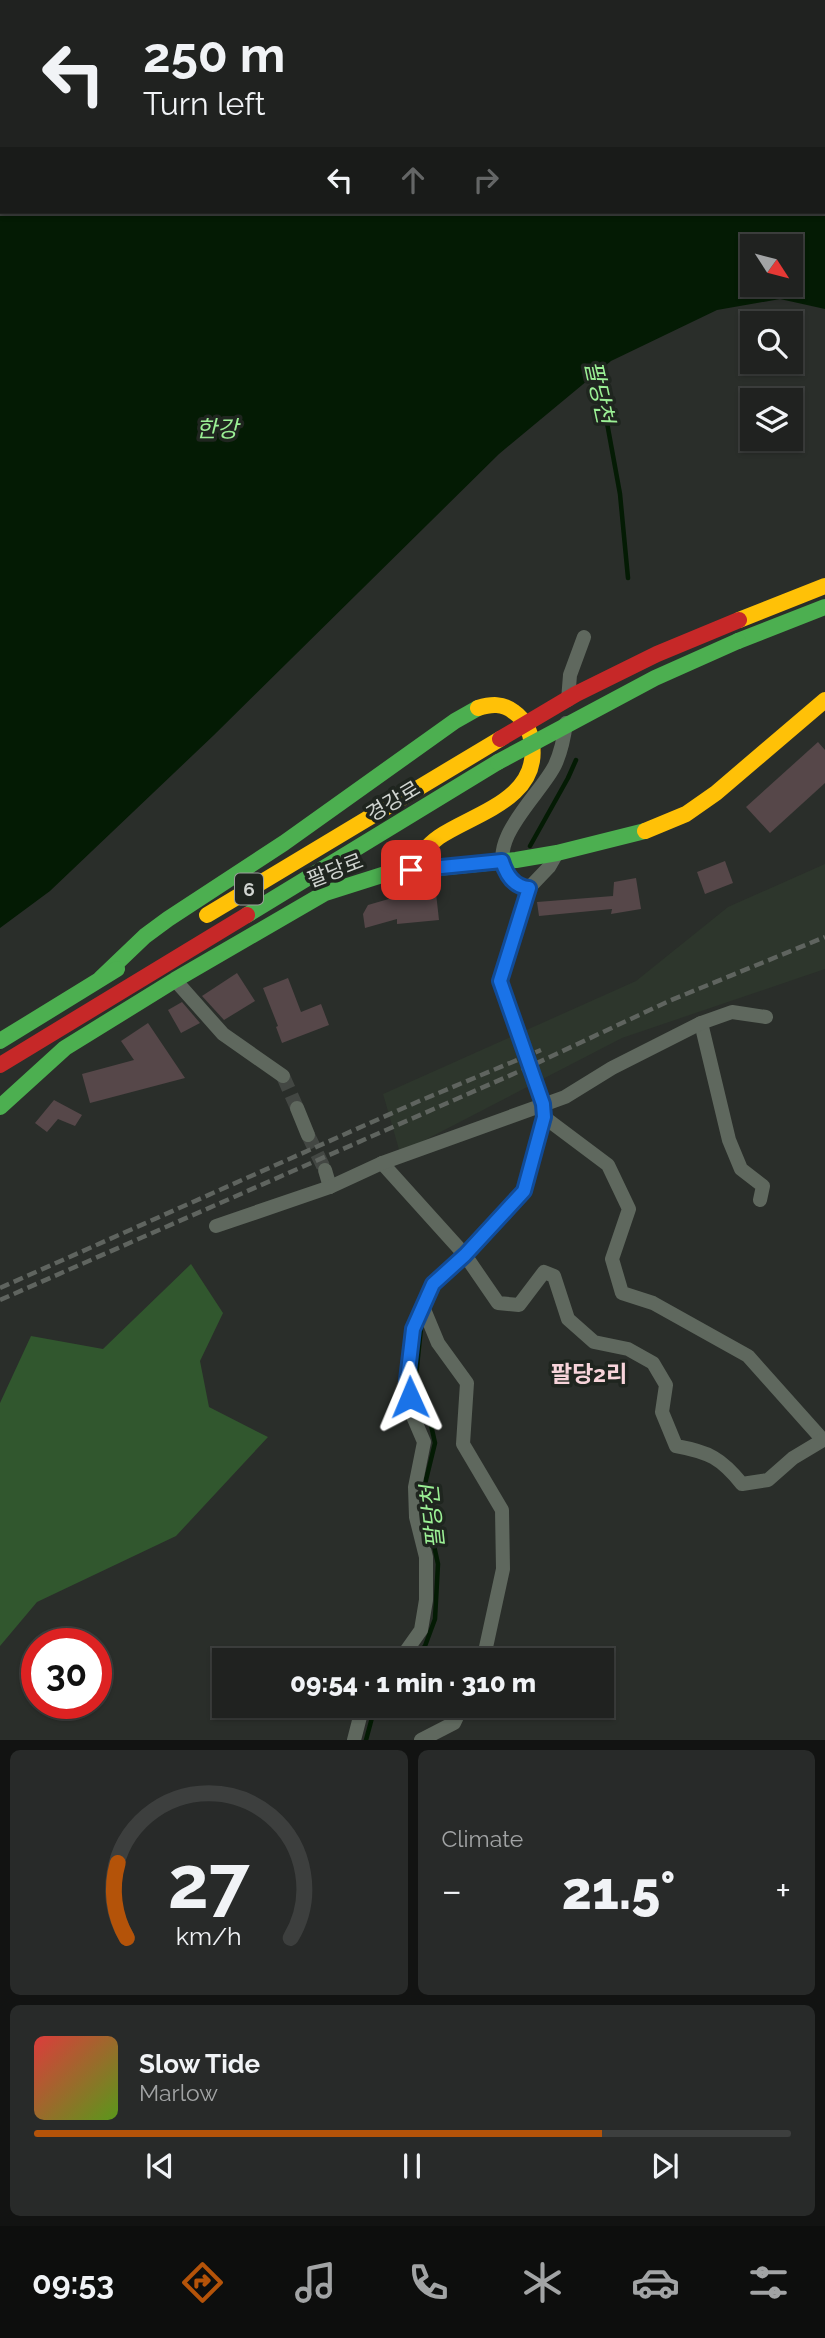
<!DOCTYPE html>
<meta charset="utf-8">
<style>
body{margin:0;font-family:Raleway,"Noto Sans KR",sans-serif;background:#282a29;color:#f1f3f6;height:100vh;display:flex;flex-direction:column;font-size:26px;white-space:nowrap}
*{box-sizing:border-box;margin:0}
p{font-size:23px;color:#a2a4a5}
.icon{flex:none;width:38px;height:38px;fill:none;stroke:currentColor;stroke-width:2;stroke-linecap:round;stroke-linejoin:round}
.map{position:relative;height:1740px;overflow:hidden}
.sheet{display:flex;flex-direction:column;gap:10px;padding:10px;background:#121312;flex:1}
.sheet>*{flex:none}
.banner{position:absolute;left:0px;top:0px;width:826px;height:214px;box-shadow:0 2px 5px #0004,0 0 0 2px #3d3f3e;background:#202220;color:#f1f3f6;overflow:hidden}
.needle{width:46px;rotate:126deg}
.buttons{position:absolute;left:740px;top:234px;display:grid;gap:14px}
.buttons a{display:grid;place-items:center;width:63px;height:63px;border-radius:0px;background:#202220;box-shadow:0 2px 5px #0004,0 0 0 2px #3d3f3e;font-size:35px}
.speed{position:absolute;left:21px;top:1628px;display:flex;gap:14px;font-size:35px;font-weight:700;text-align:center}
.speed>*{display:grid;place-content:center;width:91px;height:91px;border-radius:50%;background:#202220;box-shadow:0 2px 5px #0004,0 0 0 2px #3d3f3e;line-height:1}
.speed .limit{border:10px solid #d22;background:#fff;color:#111}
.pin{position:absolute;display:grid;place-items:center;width:60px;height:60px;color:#fff;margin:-30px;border-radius:14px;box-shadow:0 4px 10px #0006}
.me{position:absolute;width:77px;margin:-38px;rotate:359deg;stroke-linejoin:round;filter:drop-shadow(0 0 5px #0008)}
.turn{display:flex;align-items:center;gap:24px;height:147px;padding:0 28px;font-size:32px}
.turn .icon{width:91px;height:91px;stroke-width:2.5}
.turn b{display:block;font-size:49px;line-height:60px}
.lanes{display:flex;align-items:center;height:66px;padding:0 28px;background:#0003;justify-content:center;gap:35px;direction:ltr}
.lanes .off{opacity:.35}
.big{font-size:52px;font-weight:800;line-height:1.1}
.sheet .card{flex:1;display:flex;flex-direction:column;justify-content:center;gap:10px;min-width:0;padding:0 24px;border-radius:10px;background:#282a29}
.sheet .dial{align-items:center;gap:0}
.dial svg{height:182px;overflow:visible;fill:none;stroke:#3d3f3e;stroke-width:7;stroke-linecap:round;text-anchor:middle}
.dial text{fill:#f1f3f6;stroke:none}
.song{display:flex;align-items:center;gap:21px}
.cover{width:84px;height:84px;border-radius:10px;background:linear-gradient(135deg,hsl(0 70% 55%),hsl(90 70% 35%))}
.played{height:7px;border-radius:4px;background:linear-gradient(90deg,#b45309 75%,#3d3f3e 75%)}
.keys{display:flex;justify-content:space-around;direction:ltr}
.heat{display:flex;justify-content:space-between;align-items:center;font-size:38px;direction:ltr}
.sheet .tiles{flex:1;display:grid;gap:10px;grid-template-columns:1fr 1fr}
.card:last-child{grid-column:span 2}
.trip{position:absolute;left:212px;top:1648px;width:402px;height:70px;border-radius:0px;background:#202220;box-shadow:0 2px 5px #0004,0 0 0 2px #3d3f3e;font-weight:800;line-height:70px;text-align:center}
.dock{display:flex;height:112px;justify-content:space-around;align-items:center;background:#0d0e0d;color:#a2a4a5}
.dock .icon{width:49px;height:49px}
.dock .selected{color:#b45309}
.dock b{font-size:32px;color:#f1f3f6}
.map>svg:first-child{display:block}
</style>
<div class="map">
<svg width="825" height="1740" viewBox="0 0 825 1740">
<rect width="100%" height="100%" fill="#2a2e2a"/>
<!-- built -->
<polygon fill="#2d362c" points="825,864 825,969 622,1038 400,1153 383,1094 636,981 728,907"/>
<!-- green -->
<polygon fill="#31572e" points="191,1264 223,1313 200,1361 209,1407 268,1437 176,1536 37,1602 0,1646 0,1403 31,1336 103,1349"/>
<!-- water -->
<path fill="#041b04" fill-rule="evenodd" d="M0 0H825V309L780 299 717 310 611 361 499 454 214 735 50 891 0 928ZM2 2H824V212H2ZM752 247H791V285H752Z"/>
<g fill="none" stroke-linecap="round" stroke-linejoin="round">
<!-- stream -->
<g stroke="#041b04" stroke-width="4.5">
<polyline points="597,368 620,494 628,578"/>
<polyline points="530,846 568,778 576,760"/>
<polyline points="412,1661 425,1646 435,1619 438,1564 426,1509 425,1484 435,1443 431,1425 420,1402 416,1376 421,1328"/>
<polyline points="366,1740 373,1714 378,1706"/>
</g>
</g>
<!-- building -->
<g fill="#564749">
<polygon points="818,742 825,750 825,783 770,833 746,807"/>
<polygon points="725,861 733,883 705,894 697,872"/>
<polygon points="636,878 641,909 611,914 612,909 539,916 537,902 613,896 614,882"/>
<polygon points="436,893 439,920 397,924 397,919 365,928 363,914 368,905 399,896"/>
<polygon points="237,973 255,1001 224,1020 202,996"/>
<polygon points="288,978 301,1012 321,1004 329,1025 282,1043 276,1027 278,1026 263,988"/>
<polygon points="182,1002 200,1023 181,1033 168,1010"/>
<polygon points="148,1023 185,1078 90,1103 82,1074 134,1060 121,1041"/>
<polygon points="54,1100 82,1115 75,1126 58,1119 47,1132 35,1123"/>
</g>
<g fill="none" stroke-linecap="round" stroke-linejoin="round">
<!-- street-tunnel -->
<g stroke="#434743" stroke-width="14" stroke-dasharray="14 7" stroke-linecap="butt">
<polyline points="283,1076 297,1108"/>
<polyline points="308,1135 325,1170"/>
</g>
<!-- street -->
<g stroke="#5f685e" stroke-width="14">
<polyline points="568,700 570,675 584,637"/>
<path d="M557 853 549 867 529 888C519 887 513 882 507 874 486 840 541 794 555 765 561 752 564 738 566 723"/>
<polyline points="175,980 223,1034 283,1076"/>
<polyline points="701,1023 729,1140 741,1169 763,1186 760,1200"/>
<polyline points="297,1108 308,1135"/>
<polyline points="544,1117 608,1165 629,1209 612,1259 622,1293 653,1303 748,1356 823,1440"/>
<path d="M382 1163 465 1255 498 1303 519 1305 544 1272 554 1276 568 1319 594 1342 628 1349 653 1363 666 1385 662 1412 676 1446C709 1452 721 1458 742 1484L768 1480 793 1458 823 1440"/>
<polyline points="325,1170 330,1187"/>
<polyline points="216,1226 330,1187 382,1163 565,1097 612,1068 701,1023 732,1012 766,1017"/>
<polyline points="423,1307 438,1343 467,1383 463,1444 502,1510 503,1569 483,1661"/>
<polyline points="399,1661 421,1630 426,1600 426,1557 416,1517 415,1487 424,1442 412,1414 407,1380 413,1329 433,1284 465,1255 524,1191 544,1117 543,1104 500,981 529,888"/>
<polyline points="354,1740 361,1713 366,1706"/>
<polyline points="421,1740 454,1723 462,1706"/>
</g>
<!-- fast -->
<g stroke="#4caf50" stroke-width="16">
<polyline points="738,641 825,607"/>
<polyline points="247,915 498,762"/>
<polyline points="101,978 145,936 168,919 284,843 455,721 478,708"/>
<polyline points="0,1041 117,969"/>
<polyline points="0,1107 65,1048 175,980 325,893 388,873 516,860 557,853 645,831"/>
</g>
<!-- slow -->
<g stroke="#ffc107" stroke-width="16">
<polyline points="739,620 825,586"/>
<polyline points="645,831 686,814 716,793 825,700"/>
<path d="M411 870C419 857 426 846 439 837 473 814 540 799 532 744 531 732 524 719 514 712 503 703 491 704 478 708"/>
<polyline points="207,915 500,739"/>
</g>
<!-- jam -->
<polyline stroke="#c62828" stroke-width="16" points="0,1065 247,915"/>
<!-- rail -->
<g stroke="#5f645f" stroke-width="4.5" stroke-dasharray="10 5" stroke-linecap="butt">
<polyline points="0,1288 417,1102 541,1050"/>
<polyline points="0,1300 520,1071 669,1001 825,937"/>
</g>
<!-- fast-bridge -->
<polyline stroke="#4caf50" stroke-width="16" points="498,762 655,678 738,641"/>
<!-- jam-bridge -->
<polyline stroke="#c62828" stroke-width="16" points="500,739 576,694 657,654 739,620"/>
</g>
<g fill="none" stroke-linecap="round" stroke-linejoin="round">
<defs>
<path id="route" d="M410 1397 407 1380 413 1329 433 1284 465 1255 524 1191 544 1117 543 1104 500 981 529 888C513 887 506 874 502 861L411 870"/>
</defs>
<!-- route casing -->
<use href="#route" stroke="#114b97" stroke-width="18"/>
<!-- route -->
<use href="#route" stroke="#1a73e8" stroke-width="12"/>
</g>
<g text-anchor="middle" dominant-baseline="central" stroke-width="7" stroke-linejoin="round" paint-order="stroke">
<!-- shield labels -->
<rect fill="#1f251f" stroke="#9ca09c" stroke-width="2" x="235" y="873.5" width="28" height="31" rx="5"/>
<g font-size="19" font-weight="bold" fill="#d1d5d1">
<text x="249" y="889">6</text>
</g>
<!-- street labels -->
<g font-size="21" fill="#d1d5d1" stroke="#1f251f">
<text transform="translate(393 801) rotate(-31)">경강로</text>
<text transform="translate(335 870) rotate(-21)">팔당로</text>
</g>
<!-- water labels -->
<g font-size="23" font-style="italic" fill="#9bf095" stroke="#1f251f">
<text transform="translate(600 392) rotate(78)">팔당천</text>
<text x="217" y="428">한강</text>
<text transform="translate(432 1517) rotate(-96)">팔당천</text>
</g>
<!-- neighbourhood labels -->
<g font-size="23" font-weight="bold" fill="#f7d4da" stroke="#1f251f">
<text x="589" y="1373">팔당2리</text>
</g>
</g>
</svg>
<div class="buttons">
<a><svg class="needle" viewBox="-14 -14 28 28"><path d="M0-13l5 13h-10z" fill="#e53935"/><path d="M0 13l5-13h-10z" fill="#a2a4a5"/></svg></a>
<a><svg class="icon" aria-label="search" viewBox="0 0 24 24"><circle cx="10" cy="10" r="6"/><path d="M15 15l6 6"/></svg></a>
<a><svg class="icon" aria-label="layers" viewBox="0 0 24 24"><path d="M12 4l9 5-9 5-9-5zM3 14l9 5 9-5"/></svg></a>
</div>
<div class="speed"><div class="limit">30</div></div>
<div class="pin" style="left:411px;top:870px;background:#d93025"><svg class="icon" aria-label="arrive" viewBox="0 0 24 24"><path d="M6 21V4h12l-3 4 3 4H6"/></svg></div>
<svg class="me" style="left:410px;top:1397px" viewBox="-20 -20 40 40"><path d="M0-17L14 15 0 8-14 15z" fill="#1a73e8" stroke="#fff" stroke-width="4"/></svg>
<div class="trip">09:54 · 1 min · 310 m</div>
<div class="banner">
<div class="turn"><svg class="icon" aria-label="left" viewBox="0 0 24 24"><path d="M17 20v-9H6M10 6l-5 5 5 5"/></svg><div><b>250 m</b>Turn left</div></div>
<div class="lanes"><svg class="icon" aria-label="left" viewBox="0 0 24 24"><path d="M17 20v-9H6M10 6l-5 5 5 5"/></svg><svg class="icon off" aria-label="ahead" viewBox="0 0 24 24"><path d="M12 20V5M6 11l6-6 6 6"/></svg><svg class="icon off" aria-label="right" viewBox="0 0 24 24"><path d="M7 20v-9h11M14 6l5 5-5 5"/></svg></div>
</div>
</div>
<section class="sheet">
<div class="tiles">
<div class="card dial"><svg viewBox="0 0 100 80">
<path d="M14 69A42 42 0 1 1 86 69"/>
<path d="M14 69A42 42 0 0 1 10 36" stroke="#b45309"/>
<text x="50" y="56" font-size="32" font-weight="700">27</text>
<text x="50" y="72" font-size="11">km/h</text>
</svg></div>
<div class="card"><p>Climate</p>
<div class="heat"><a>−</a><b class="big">21.5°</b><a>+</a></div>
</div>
<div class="card">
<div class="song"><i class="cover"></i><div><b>Slow Tide</b><p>Marlow</p></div></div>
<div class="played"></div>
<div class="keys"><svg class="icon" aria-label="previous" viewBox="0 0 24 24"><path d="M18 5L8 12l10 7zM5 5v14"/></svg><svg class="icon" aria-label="pause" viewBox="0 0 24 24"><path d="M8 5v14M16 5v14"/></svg><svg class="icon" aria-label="next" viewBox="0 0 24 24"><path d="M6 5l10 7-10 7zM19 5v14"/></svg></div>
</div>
</div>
</section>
<nav class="dock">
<b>09:53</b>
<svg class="icon selected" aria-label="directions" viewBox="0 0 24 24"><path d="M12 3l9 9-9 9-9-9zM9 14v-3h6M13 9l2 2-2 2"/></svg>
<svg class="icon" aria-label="music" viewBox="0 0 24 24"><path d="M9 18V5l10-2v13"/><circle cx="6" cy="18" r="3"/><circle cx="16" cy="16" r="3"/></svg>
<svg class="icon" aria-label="phone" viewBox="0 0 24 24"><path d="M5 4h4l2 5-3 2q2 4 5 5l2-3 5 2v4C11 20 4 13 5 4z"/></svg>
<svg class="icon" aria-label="climate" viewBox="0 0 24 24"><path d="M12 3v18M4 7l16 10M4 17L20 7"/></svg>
<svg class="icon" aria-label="car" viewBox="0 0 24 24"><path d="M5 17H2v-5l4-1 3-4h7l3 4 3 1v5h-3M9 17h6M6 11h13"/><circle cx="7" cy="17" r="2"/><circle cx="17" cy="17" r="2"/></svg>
<svg class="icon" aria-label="filters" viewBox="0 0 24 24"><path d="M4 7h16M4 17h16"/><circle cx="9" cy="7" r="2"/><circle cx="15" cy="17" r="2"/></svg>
</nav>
